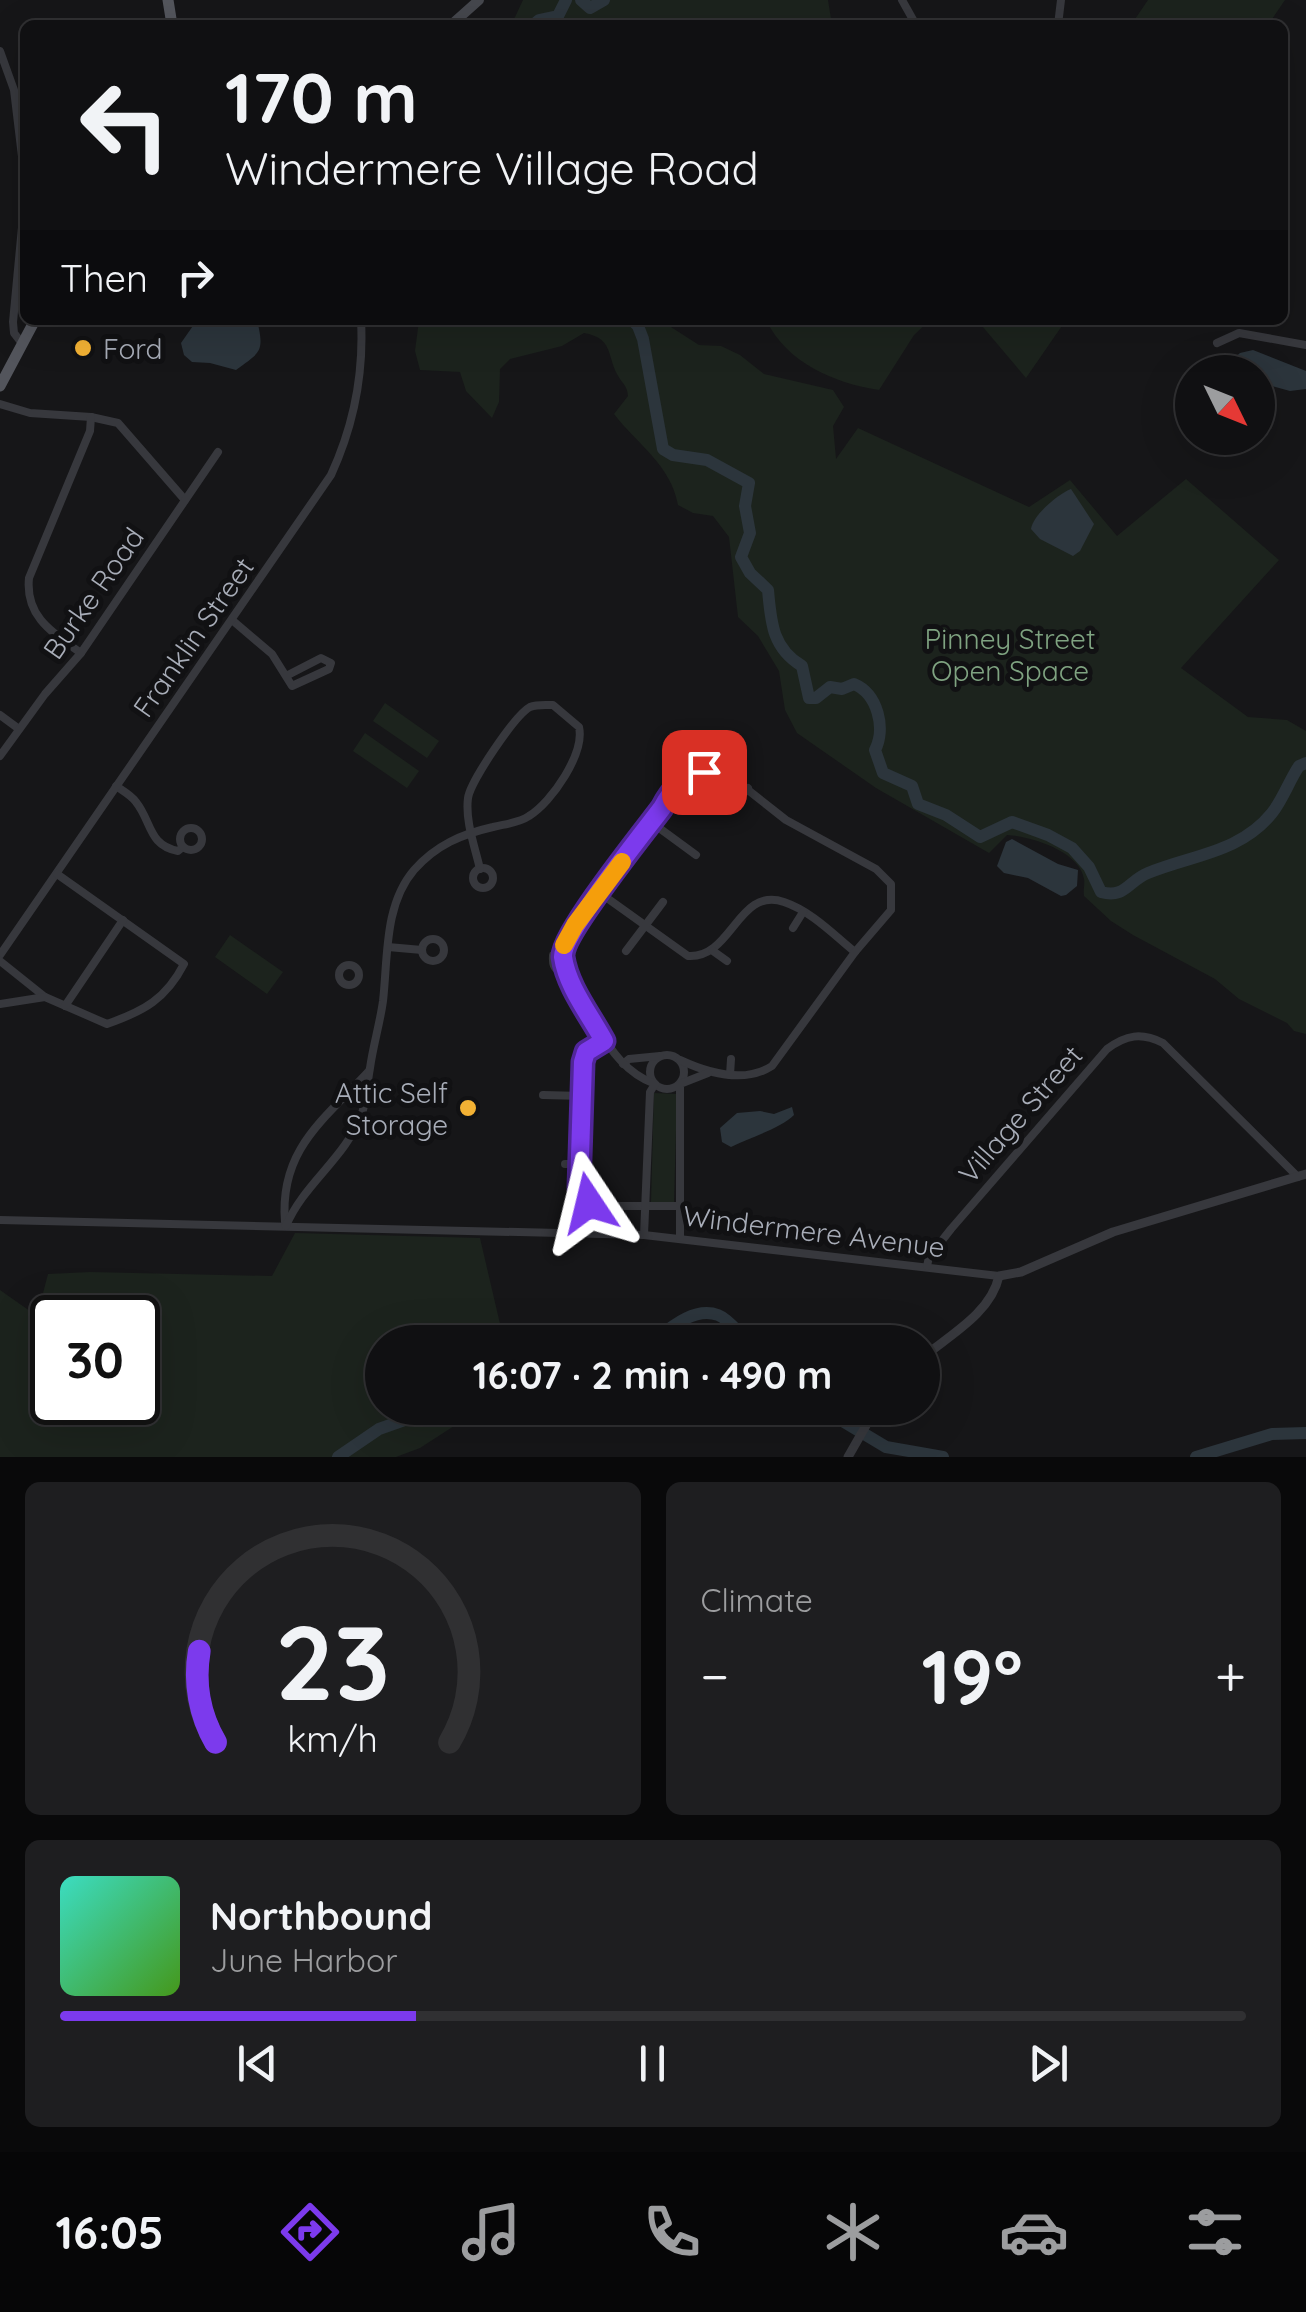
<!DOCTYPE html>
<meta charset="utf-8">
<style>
body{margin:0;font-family:Quicksand,sans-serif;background:#1e1e20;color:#f1f3f6;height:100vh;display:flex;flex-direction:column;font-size:38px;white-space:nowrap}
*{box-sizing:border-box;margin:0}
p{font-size:32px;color:#9c9d9f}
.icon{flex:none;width:55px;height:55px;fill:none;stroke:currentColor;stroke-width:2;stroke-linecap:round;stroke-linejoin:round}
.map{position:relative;height:1457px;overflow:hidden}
.sheet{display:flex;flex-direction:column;gap:25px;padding:25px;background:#09090a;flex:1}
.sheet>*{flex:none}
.top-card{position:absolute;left:20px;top:20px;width:1268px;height:305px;border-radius:15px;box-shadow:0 10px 40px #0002,0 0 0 2px #303032;background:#101012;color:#f1f3f6;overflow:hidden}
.needle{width:65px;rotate:133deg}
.buttons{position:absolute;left:1175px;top:355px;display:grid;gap:20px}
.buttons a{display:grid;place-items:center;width:100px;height:100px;border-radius:50%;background:#101012;box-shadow:0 10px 40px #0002,0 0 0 2px #303032;font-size:50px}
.speed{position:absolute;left:30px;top:1295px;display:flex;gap:20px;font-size:50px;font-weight:700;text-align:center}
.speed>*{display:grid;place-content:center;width:130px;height:130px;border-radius:50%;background:#101012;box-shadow:0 10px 40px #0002,0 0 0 2px #303032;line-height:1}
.speed .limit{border:5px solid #111;border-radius:15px;background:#fff;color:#111}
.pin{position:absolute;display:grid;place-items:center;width:85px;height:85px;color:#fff;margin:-42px;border-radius:20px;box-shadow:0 5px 15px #0006}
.me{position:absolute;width:110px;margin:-55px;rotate:350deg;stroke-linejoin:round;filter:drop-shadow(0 0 8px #0008)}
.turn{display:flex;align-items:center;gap:35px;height:210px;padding:0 40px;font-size:45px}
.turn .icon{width:130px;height:130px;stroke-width:2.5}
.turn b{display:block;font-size:70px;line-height:85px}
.then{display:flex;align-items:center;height:95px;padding:0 40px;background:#0003;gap:20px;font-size:38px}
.big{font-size:75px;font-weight:700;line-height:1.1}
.sheet .widget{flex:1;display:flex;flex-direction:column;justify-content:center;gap:15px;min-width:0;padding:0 35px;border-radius:15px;background:#1e1e20}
.sheet .dial{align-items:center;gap:0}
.dial svg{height:260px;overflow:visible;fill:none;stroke:#303032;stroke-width:7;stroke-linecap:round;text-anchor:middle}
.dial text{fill:#f1f3f6;stroke:none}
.song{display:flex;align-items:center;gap:30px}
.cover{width:120px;height:120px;border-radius:15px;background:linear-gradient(135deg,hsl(170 70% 55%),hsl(100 70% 35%))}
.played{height:10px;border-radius:5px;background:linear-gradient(90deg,#7c3aed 30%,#303032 30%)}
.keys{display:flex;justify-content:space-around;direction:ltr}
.heat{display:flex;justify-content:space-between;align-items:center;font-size:55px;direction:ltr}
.sheet .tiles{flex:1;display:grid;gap:25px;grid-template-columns:1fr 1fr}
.widget:last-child{grid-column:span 2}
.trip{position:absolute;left:365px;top:1325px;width:575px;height:100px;border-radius:50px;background:#101012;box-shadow:0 10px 40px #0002,0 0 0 2px #303032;font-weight:700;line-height:100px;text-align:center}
.tabs{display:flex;height:160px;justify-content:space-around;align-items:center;background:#060607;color:#9c9d9f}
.tabs .icon{width:70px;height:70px}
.tabs .current{color:#7c3aed}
.tabs b{font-size:45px;color:#f1f3f6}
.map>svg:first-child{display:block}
</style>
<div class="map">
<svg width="1306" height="1457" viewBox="0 0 1306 1457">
<rect width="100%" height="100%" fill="#161618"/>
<!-- green -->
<g fill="#1c231d" fill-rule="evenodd">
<path d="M523 0H828L832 25H490C518 22 511 24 523 0Z"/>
<polygon points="1148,0 1285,0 1268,25 1131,25"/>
<path d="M419 320H660L699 345 721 346 740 355 764 374 833 390 844 407 833 426 836 459 858 428 1029 507 1070 480 1117 536 1186 479 1279 560 1181 668 1248 717 1287 720 1306 731V1034L1294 1031 1287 1023 1239 999 1215 979 1133 935 1111 921 1084 896C1083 890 1085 884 1084 879 1080 851 1030 836 1007 835L989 853 876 788 797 733 785 710 779 671 758 636 738 617 729 537 713 516 693 513 678 505C671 465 637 444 614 414L628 396C627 384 622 384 617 374 607 355 613 338 584 333L562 346 510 359 500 369 499 402 492 418 466 391 460 372 420 370 415 351Z"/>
<path d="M766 320H930L914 335 879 390C834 383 787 363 766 320Z"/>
<polygon points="977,320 1066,320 1026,378"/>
<polygon points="385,703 439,741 427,758 373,721"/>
<polygon points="365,733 419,771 407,788 353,751"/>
<polygon points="230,935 283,972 267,994 215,957"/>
<polygon points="654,1093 677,1094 674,1202 651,1202"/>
<path d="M295 1233 480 1238 501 1328 516 1325 624 1340 382 1342V1408H482L420 1448 396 1457H0V1290L37 1316 48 1274 90 1272 272 1276ZM52 1318H138V1402H52Z"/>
</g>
<!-- water -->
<g fill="#2c353c">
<path d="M197 320H257C265 353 260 352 236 370L210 363 192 362 184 355 181 343Z"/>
<polygon points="1253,350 1306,371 1306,389 1290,391 1258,382 1258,372 1236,372 1231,361 1240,353"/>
<path d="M1071 489 1094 524 1080 551 1073 556 1040 539 1031 529C1033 515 1058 494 1071 489Z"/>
<polygon points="1012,839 1058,864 1078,870 1077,886 1066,895 1061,896 1028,878 1004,873 997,866 1006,842"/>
<path d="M792 1107 794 1115C780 1129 750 1137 731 1147L722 1142 720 1128 737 1113 760 1111 774 1114Z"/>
</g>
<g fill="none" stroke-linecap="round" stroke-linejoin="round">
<!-- river -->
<g stroke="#2c353c" stroke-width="12">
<polyline points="581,0 590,8 604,0"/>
<polyline points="533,25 539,20 558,16 566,0"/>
<path d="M632 320 638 326 643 339 663 449 673 455 707 460 749 483 745 506 750 533 741 557 750 573 768 590C771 622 772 648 802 666L809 698H816L830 687 842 689 854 684C878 694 886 729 875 750L883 773 912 786 918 804 946 815 980 837 1012 822 1048 835 1072 848 1089 867 1101 892C1125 899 1128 881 1148 873 1191 855 1240 853 1272 813 1283 799 1289 781 1299 766L1306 763"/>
<path d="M652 1342C669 1329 694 1306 718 1315 729 1319 740 1335 749 1342"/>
<polyline points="821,1408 886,1447 943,1457"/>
<polyline points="338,1457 379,1429 413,1417 428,1408"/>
<polyline points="1196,1457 1272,1434 1306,1433"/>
</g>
<!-- minor -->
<g stroke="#37383d" stroke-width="8">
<polyline points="902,0 916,25"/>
<polyline points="1058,25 1061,0"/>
<polyline points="0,51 14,90 25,181"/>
<polyline points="21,342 14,333 13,322 25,196"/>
<polyline points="1217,343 1239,333 1306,345"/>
<polyline points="0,404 30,413 91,417 118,423 185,500"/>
<polyline points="232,620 272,654 292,686 329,669 331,663 321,658 286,676"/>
<path d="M81 653C53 633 25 617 29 578L90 431 91 417"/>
<polyline points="0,715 19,729"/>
<polyline points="0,756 45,694 81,653 218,452"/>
<path d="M116 786C123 791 131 795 136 802 152 822 148 845 178 851L183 847"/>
<polyline points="736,803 748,788"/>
<polyline points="651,822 696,855"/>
<circle cx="191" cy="839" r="11"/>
<circle cx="483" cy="878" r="10"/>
<path d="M600 893 688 956C732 959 738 886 784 902 811 911 833 934 855 952"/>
<polyline points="793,928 803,912"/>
<circle cx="433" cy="950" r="11"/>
<polyline points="388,947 422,950"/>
<path d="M562 951 553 955C552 966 555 972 567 974"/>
<polyline points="626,951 663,902"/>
<polyline points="713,951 727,961"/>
<path d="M0 955 331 475C354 425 364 375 361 320"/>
<polyline points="0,961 45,997"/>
<circle cx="349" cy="975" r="10"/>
<path d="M0 1004 45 997 107 1024C144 1011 166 999 184 964L57 874"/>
<polyline points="65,1006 123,920"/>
<polyline points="604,1041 586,1052 583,1062 579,1188 582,1197 598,1206 680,1206"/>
<circle cx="667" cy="1072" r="17"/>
<polyline points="623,1064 629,1059 660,1056"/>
<polyline points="730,1075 731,1059"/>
<polyline points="543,1095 583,1096"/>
<polyline points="565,1164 580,1164"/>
<polyline points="0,1220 644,1235 999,1276"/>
<path d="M285 1222C279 1149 325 1119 369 1071"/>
<path d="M286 1226C304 1183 346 1158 362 1113 367 1098 367 1084 370 1068 373 1046 380 1023 383 1001 388 957 384 905 414 870 436 845 462 834 493 827 505 824 519 823 529 816 552 802 585 753 579 727L553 705C546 705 537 704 530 707 515 715 470 782 468 798 465 821 475 847 480 869"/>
<path d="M644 1235 650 1092 655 1084C627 1074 610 1050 596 1025 584 1004 565 980 563 955 561 934 644 832 661 809L670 792 691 776 717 771 729 775 786 820 876 869 891 884V910L855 952 772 1066C744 1084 708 1073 680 1060"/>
<polyline points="680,1238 680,1084 708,1073"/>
<path d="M927 1266 929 1257 951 1229 1107 1049C1126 1035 1141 1032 1163 1043L1298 1177"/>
</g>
<!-- tertiary -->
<g stroke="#37383d" stroke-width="9">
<path d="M922 1358C950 1335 991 1313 999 1276L1021 1272 1113 1232 1306 1174"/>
<polyline points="848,1457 876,1408"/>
</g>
<!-- secondary -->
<polyline stroke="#45474d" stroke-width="10" points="451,25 479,0"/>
<!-- primary -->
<g stroke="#53555c" stroke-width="11">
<polyline points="168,0 172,25"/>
<polyline points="0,386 35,320"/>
</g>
</g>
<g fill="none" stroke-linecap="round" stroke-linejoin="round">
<defs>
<path id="route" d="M589 1203 579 1188 583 1062 586 1052 604 1041C590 1015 567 986 563 957 561 935 644 832 662 808 672 789 682 778 704 772"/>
</defs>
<!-- route casing -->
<use href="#route" stroke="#51269a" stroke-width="25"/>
<!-- route -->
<use href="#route" stroke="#7c3aed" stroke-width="18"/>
<!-- slow -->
<polyline stroke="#f59e0b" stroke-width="18" points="564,945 575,925 622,862"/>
</g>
<!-- markers -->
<g fill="#f2b134" stroke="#111113" stroke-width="4">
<circle cx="83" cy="348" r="10"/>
<circle cx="468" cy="1108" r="10"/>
</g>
<g text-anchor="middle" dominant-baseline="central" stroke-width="10" stroke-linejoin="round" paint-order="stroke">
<!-- poi labels -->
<g font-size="28" fill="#a8adb8" stroke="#111113" text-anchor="start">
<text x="103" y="348">Ford</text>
<text x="448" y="1092" text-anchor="end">Attic Self<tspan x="448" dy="32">Storage</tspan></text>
</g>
<!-- street labels -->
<g font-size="28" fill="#a8adb8" stroke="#111113">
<text transform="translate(93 593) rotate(-55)">Burke Road</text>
<text transform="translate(193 637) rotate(-55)">Franklin Street</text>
<text transform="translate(1020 1114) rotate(-49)">Village Street</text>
<text transform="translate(814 1231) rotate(7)">Windermere Avenue</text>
</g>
<!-- park labels -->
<g font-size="28" fill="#7fa381" stroke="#111113">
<text x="1010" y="638">Pinney Street<tspan x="1010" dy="32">Open Space</tspan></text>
</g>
</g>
</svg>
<div class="buttons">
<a><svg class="needle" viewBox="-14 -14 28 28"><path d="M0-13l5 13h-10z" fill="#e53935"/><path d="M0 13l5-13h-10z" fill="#9c9d9f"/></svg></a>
</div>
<div class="speed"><div class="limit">30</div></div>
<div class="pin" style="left:704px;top:772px;background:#d93025"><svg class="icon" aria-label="arrive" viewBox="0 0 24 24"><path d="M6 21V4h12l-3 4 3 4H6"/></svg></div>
<svg class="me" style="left:589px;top:1203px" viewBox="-20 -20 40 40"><path d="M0-17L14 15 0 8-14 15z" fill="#7c3aed" stroke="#fff" stroke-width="4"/></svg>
<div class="trip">16:07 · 2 min · 490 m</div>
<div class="top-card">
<div class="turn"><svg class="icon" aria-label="left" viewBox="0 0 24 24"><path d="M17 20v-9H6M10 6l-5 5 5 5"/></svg><div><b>170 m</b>Windermere Village Road</div></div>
<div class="then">Then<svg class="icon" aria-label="right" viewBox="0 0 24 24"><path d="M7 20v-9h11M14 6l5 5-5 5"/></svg></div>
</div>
</div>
<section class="sheet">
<div class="tiles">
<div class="widget dial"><svg viewBox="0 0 100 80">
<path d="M14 69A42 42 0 1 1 86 69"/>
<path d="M14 69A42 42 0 0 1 9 41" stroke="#7c3aed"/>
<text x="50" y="56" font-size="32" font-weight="700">23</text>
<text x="50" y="72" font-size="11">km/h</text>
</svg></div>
<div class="widget"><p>Climate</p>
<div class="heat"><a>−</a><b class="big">19°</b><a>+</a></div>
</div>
<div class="widget">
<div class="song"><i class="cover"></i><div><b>Northbound</b><p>June Harbor</p></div></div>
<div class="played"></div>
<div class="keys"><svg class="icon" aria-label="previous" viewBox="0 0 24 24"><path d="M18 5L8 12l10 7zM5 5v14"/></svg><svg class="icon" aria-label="pause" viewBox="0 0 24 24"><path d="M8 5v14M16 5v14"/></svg><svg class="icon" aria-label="next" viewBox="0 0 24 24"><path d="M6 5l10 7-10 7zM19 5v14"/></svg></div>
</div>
</div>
</section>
<nav class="tabs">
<b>16:05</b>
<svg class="icon current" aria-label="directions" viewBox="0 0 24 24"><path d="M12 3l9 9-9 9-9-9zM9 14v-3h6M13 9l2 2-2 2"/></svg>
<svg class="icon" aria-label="music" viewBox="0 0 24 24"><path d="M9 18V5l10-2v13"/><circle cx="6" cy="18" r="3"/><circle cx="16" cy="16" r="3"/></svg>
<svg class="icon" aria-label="phone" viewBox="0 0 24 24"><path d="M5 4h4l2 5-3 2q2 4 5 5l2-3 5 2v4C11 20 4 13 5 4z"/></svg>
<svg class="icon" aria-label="climate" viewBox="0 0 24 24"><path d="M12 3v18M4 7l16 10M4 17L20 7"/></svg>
<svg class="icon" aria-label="car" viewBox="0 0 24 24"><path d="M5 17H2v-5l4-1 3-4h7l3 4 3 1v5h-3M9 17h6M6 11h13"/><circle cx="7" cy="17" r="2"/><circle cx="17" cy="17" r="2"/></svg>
<svg class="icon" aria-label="filters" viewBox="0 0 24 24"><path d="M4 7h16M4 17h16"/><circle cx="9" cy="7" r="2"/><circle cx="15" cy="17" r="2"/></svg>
</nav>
